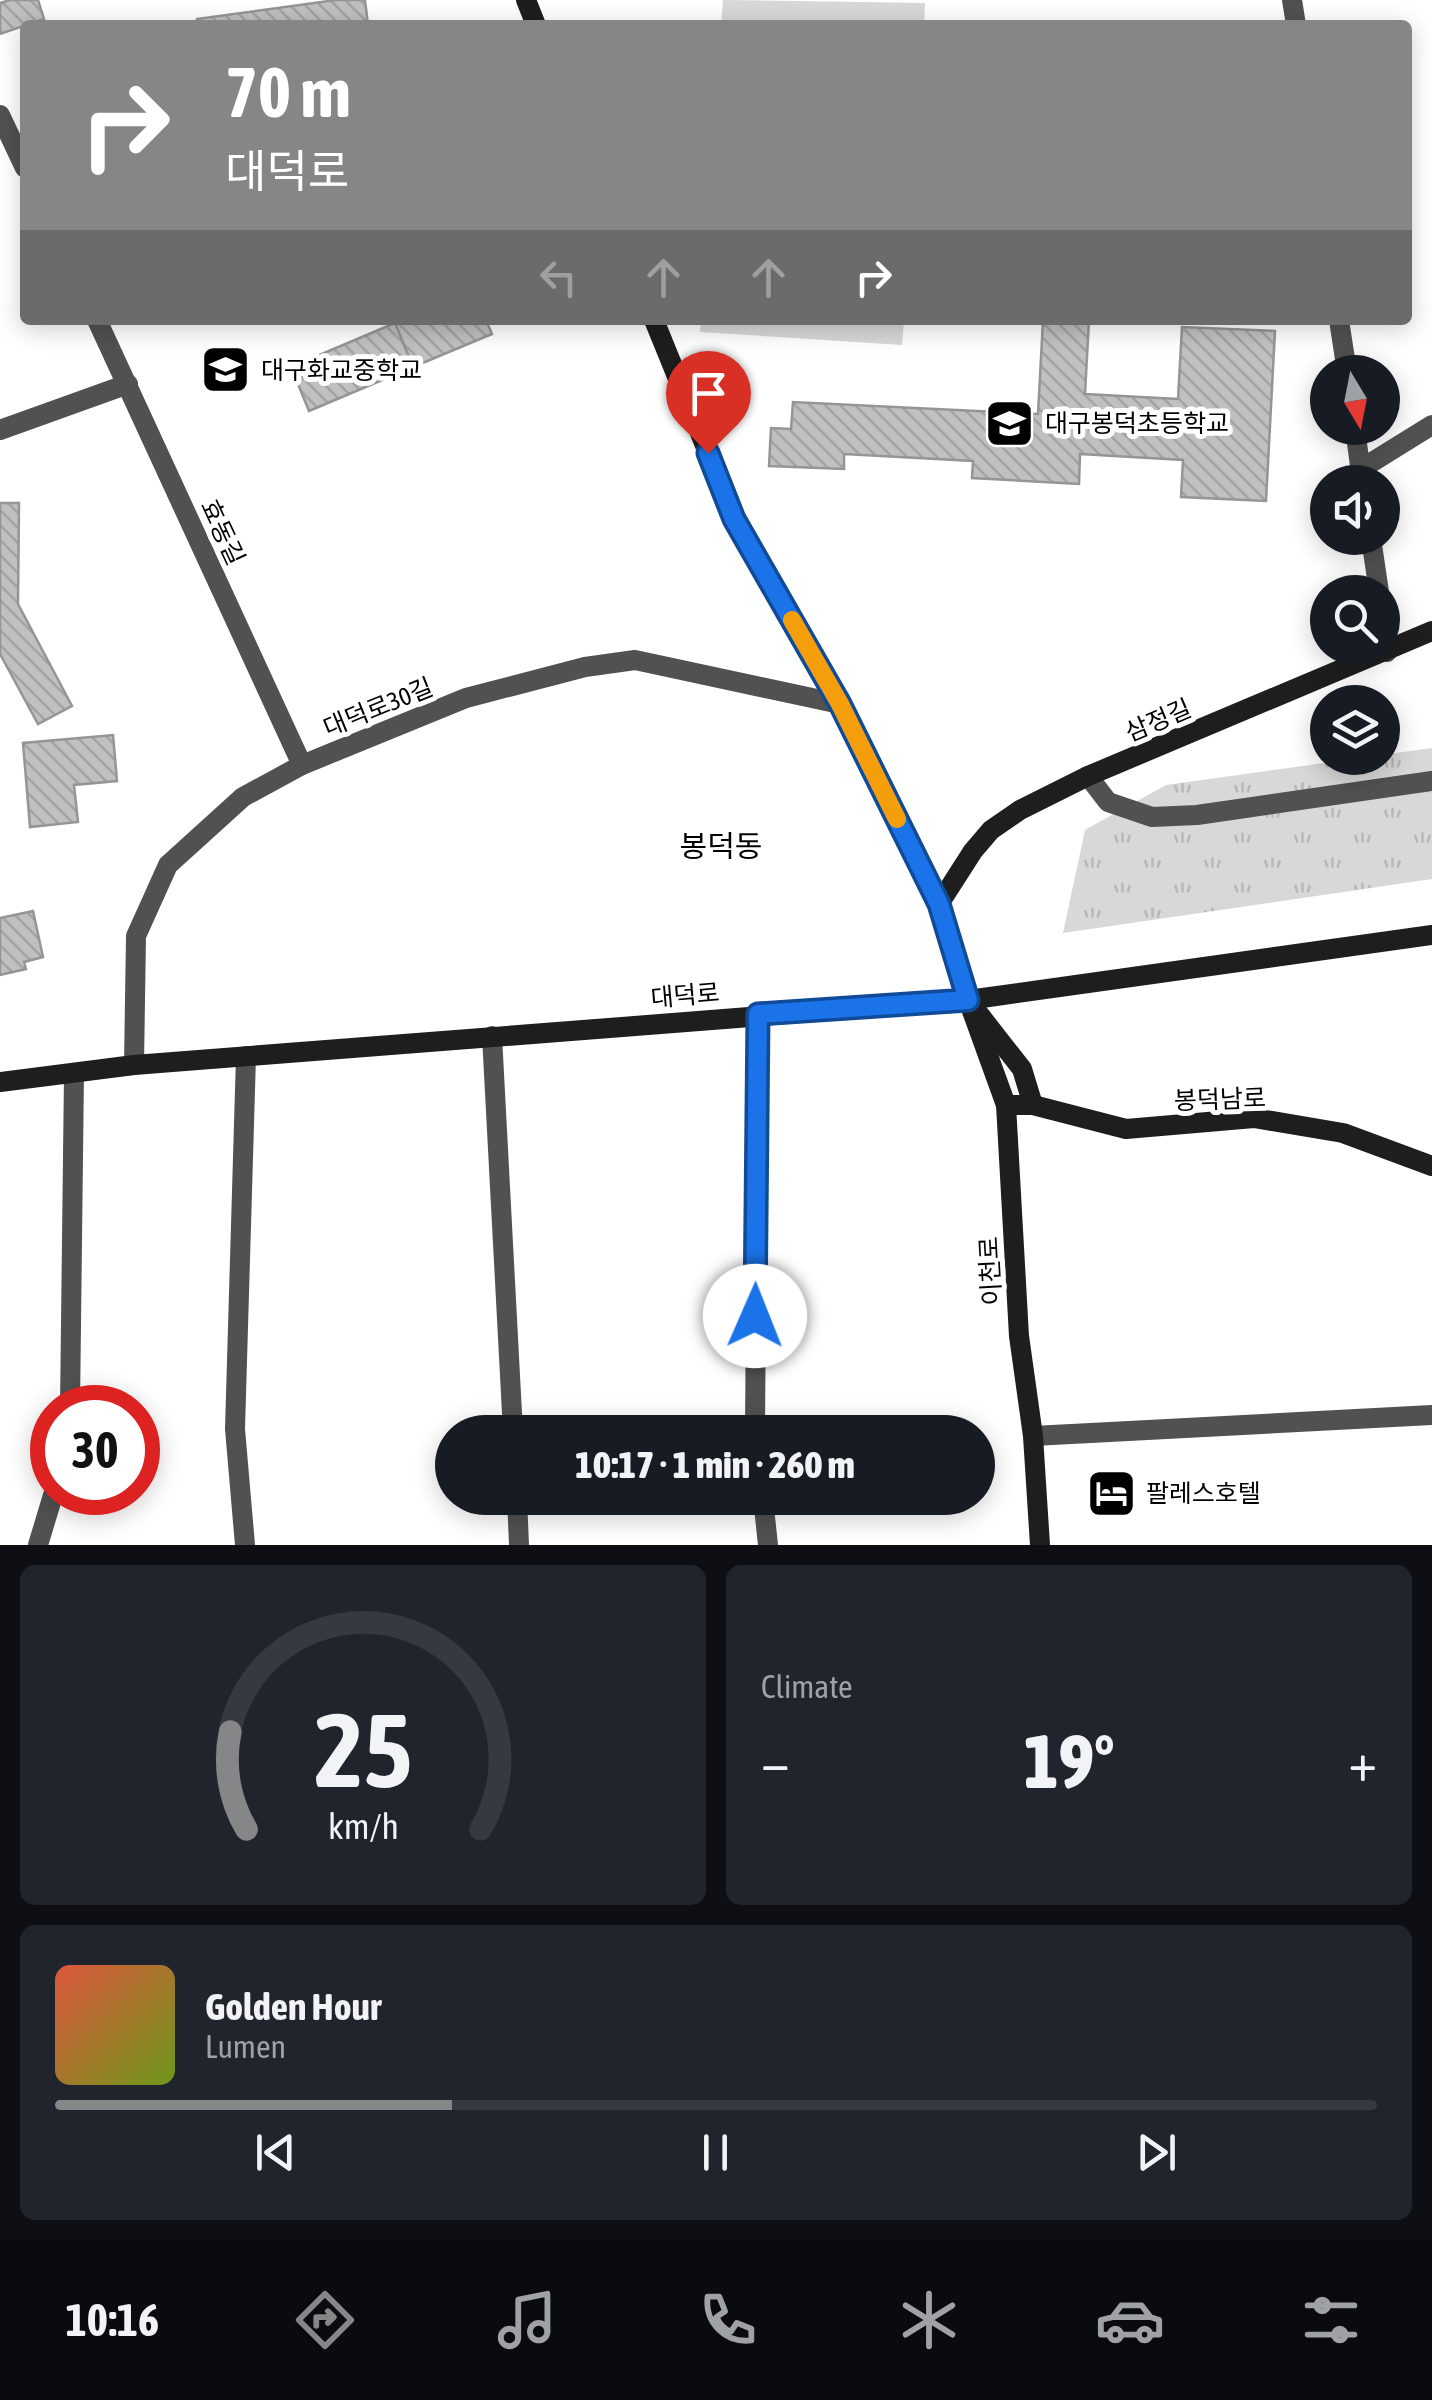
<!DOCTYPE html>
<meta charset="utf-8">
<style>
body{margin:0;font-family:"Asap Condensed","Noto Sans KR",sans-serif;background:#20242c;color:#f1f3f6;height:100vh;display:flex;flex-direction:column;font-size:38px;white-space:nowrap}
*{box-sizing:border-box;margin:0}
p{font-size:32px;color:#9ea1a6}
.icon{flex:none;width:55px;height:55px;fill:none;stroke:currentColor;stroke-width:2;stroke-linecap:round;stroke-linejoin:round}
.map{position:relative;height:1545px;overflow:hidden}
.panel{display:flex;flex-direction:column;gap:20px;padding:20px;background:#0d0f14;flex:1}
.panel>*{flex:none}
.top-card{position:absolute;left:20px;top:20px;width:1392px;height:305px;border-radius:10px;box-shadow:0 5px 25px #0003;background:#858687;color:#fff;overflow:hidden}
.needle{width:65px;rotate:170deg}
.tools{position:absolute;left:1310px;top:355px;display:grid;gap:20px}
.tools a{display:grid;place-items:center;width:90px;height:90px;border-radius:50%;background:#171b24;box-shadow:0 5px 25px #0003;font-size:50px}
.speed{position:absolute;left:30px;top:1385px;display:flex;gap:20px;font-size:50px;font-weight:700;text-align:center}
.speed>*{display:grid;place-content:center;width:130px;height:130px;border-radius:50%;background:#171b24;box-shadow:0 5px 25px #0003;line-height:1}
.speed .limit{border:15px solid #d22;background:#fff;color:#111}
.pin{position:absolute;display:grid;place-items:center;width:85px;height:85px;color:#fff;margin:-102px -42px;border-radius:50% 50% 50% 0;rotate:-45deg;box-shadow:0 0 10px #0007}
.pin .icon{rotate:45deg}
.me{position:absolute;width:110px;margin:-55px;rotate:1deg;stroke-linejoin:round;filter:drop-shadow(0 0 8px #0008)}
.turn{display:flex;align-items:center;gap:35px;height:210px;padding:0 40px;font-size:45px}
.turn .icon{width:130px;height:130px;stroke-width:2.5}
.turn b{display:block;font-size:70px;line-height:85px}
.lanes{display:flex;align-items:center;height:95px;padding:0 40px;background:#0003;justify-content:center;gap:50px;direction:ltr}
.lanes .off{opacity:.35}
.big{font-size:75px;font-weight:800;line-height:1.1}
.panel .widget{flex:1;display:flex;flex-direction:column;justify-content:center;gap:15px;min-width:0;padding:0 35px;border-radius:15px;background:#20242c}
.panel .dial{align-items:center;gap:0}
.dial svg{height:260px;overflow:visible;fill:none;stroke:#363941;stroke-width:7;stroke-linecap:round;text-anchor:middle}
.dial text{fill:#f1f3f6;stroke:none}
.song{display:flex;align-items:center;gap:30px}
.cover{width:120px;height:120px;border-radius:15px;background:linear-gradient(135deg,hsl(10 70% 55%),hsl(80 70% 35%))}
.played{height:10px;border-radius:5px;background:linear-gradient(90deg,#858687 30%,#363941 30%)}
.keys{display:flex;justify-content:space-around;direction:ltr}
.heat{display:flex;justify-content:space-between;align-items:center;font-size:55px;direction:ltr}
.panel .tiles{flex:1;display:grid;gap:20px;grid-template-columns:1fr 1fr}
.widget:last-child{grid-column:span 2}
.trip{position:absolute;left:435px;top:1415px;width:560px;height:100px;border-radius:50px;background:#171b24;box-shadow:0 5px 25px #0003;font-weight:800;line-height:100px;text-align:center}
.menu{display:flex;height:160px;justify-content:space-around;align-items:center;background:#090b0e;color:#9ea1a6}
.menu .icon{width:70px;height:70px}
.menu .active{color:#858687}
.menu b{font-size:45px;color:#f1f3f6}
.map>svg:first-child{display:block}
</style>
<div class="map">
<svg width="1432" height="1545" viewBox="0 0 1432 1545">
<defs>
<pattern id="grass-tufts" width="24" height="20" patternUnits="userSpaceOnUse" patternTransform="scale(2.5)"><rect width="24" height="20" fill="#d8d8d8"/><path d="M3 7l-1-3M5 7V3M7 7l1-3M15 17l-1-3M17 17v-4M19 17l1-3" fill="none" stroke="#b8b8b8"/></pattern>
<pattern id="building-back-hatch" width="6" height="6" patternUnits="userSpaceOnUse" patternTransform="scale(2.5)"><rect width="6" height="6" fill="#c0c0c0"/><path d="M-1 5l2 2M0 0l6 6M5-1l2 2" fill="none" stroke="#a3a3a3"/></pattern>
</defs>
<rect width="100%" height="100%" fill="#fff"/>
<!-- grass -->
<polygon fill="url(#grass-tufts)" points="1432,748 1432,879 1063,933 1085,830 1166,785"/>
<!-- garden -->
<g fill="#d8d8d8">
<polygon points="723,0 925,3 924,25 721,25"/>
<polygon points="701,320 904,320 902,345 700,332"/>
</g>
<!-- building -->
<g fill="url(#building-back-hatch)" stroke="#959595" stroke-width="2.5">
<polygon points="10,0 38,0 44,19 0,34 0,3"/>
<polygon points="336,0 365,0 368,25 198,25 197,19"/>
<polygon points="403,320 486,320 492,334 413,367 395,323"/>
<polygon points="1043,320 1089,320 1085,394 1178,399 1182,327 1275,331 1266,501 1181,497 1183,460 1080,454 1079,484 972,478 973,461 844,454 844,469 769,466 771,428 791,429 793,402 1038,414"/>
<polygon points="395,323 413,367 309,411 291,367"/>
<polygon points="0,503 19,503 18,604 72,706 38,724 0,654"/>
<polygon points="113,735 117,781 74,785 78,822 30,827 23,743"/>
<polygon points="33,911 43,957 24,962 26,969 0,975 0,918"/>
</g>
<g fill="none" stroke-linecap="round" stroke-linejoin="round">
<!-- street -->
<g stroke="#515151" stroke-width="20">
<polyline points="1292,0 1296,25"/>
<polyline points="0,115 25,168"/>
<polyline points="97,320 302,765"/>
<polyline points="1339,320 1347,372"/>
<polyline points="1355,428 1362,481"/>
<polyline points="0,430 128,384"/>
<polyline points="1361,469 1432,425"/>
<polyline points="1371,538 1379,592"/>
<polyline points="1382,618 1387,652"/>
<polyline points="1088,776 1108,802 1152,817 1197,815 1432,781"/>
<polyline points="492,1036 513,1432"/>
<polyline points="134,1065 136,936 168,865 243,797 302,765 466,698 585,667 635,660 840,704"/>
<polyline points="70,1408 74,1073"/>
<polyline points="755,1432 758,1015"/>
<polyline points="1033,1436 1432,1415"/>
<polyline points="517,1498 519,1545"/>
<polyline points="763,1498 768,1545"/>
<polyline points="38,1545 54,1492"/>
<polyline points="245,1545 235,1429 246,1056"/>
</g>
<!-- secondary -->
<g stroke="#1e1e1e" stroke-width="20">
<polyline points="526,0 536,25"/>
<polyline points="654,320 735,519 840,704 939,904 968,1000 1006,1105 1019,1336 1033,1436 1040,1545"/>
<polyline points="939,904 973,851 991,830 1020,810 1088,776 1432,631"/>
<polyline points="979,1014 1022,1069 1033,1105"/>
<polyline points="0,1082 134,1065 968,1000 1432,935"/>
<polyline points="1006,1105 1033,1105 1126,1129 1254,1118 1343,1133 1432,1166"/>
</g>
</g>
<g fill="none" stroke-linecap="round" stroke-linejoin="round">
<defs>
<polyline id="route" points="708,453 734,519 840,704 939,904 968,1000 758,1014 755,1316"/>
</defs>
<!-- route casing -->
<use href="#route" stroke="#114b97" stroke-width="25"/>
<!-- route -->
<use href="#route" stroke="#1a73e8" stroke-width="18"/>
<!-- slow -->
<polyline stroke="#f59e0b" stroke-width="18" points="792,620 840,704 897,819"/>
</g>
<!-- icons -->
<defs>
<symbol id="school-square" viewBox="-11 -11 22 22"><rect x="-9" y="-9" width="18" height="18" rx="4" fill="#000" stroke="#fff"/><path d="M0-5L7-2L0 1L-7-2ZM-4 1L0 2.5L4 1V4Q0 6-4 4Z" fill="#fff"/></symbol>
<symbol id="hotel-square" viewBox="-11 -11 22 22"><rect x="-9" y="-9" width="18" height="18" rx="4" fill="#000" stroke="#fff"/><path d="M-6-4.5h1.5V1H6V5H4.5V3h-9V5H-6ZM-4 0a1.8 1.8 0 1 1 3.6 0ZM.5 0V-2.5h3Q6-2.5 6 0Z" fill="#fff"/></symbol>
</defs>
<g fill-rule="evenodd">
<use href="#school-square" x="198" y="342" width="55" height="55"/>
<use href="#school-square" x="982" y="396" width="55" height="55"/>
<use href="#hotel-square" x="1084" y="1466" width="55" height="55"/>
</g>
<g text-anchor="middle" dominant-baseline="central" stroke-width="10" stroke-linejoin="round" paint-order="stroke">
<!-- poi labels -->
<g font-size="25" fill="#000" stroke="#fff" text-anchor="start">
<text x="261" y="370">대구화교중학교</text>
<text x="1045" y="423">대구봉덕초등학교</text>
<text x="1146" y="1493">팔레스호텔</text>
</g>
<!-- street labels -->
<g font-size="25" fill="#000" stroke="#fff">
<text transform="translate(223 532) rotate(65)">효동길</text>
<text transform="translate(378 707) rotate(-22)">대덕로30길</text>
<text transform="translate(1158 720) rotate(-23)">삼정길</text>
<text transform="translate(685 995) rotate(-5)">대덕로</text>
<text transform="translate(1220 1099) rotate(-2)">봉덕남로</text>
<text transform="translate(990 1271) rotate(-93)">이천로</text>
</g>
<!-- quarter labels -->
<g font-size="30" fill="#000" stroke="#fff">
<text x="721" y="846">봉덕동</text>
</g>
</g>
</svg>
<div class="tools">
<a><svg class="needle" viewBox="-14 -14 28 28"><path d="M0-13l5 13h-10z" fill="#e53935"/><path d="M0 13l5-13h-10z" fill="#9ea1a6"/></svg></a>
<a><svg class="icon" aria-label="sound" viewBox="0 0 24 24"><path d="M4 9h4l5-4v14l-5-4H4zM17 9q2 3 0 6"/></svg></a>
<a><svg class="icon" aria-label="search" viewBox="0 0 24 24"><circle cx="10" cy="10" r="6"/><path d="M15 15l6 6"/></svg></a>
<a><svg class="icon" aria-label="layers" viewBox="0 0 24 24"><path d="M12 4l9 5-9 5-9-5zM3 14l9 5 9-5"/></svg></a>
</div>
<div class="speed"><div class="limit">30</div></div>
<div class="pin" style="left:708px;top:453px;background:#d93025"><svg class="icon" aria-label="arrive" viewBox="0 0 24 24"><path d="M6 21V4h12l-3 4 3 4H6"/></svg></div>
<svg class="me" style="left:755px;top:1316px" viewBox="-20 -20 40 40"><circle r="19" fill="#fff"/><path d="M0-13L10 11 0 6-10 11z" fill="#1a73e8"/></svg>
<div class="trip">10:17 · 1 min · 260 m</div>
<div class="top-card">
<div class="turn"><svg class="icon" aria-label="right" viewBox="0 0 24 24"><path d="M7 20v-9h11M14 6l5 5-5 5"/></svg><div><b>70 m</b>대덕로</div></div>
<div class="lanes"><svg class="icon off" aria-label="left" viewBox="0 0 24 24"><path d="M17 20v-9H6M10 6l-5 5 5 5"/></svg><svg class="icon off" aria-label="ahead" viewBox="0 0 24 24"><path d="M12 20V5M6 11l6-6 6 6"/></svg><svg class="icon off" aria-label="ahead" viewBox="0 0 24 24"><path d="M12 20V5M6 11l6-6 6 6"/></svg><svg class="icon" aria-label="right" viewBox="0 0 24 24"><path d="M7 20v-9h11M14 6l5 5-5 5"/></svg></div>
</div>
</div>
<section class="panel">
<div class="tiles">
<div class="widget dial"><svg viewBox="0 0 100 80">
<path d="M14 69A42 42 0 1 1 86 69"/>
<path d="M14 69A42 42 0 0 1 9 39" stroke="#858687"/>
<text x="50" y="56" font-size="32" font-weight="700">25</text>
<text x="50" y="72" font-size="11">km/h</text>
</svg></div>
<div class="widget"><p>Climate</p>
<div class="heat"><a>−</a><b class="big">19°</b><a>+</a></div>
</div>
<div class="widget">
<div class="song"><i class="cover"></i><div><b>Golden Hour</b><p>Lumen</p></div></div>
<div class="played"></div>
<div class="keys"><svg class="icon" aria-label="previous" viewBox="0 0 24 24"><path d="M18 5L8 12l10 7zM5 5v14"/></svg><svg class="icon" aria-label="pause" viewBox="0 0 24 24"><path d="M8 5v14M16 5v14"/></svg><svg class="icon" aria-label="next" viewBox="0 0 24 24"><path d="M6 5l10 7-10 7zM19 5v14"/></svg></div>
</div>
</div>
</section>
<nav class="menu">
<b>10:16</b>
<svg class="icon active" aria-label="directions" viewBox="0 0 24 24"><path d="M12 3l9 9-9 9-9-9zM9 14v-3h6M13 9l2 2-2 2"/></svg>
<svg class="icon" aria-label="music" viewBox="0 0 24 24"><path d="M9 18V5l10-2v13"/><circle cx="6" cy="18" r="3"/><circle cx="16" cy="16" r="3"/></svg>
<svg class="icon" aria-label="phone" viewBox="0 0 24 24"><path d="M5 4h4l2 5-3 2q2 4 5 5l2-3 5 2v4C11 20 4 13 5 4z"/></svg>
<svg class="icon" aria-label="climate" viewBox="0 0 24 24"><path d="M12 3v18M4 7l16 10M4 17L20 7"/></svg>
<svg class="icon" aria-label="car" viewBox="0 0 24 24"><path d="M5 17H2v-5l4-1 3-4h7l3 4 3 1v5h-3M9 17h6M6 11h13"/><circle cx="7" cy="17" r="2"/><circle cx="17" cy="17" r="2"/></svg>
<svg class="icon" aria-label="filters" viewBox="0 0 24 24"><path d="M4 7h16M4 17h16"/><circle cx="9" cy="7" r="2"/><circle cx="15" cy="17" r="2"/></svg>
</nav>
